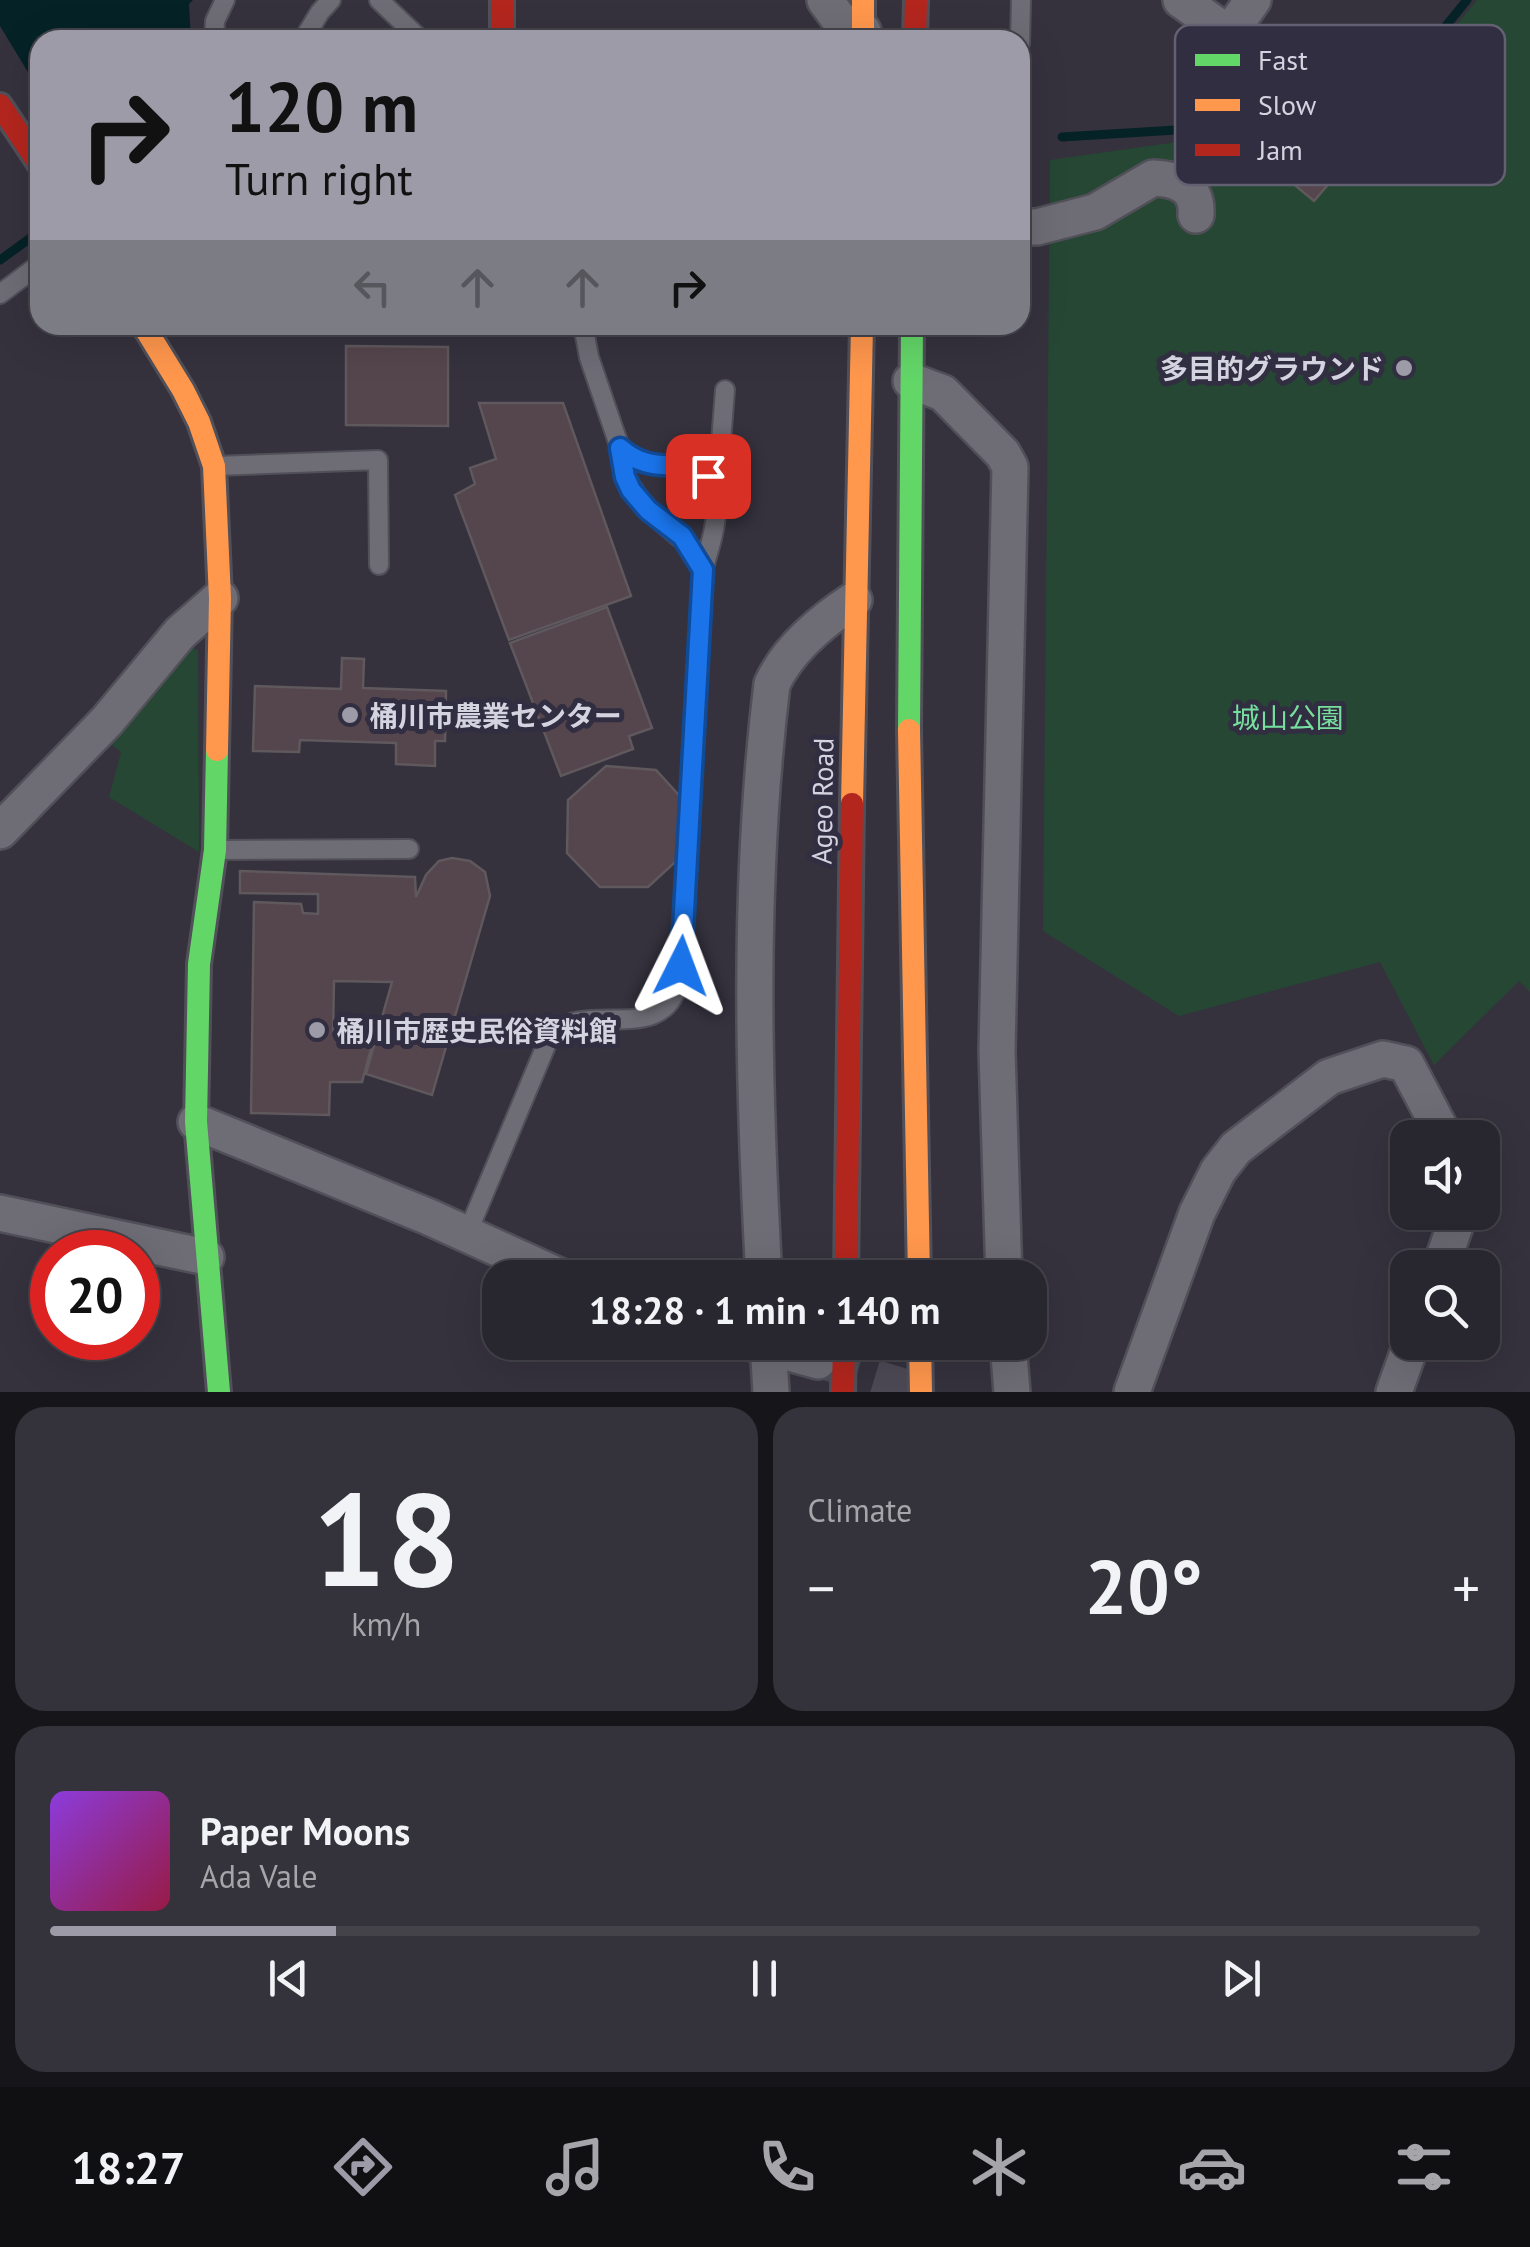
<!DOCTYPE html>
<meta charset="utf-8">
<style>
body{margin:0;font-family:"PT Sans","Noto Sans JP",sans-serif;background:#34323a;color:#f1f3f6;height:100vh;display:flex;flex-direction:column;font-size:38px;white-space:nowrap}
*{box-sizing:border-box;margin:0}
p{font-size:32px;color:#a5a5aa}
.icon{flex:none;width:55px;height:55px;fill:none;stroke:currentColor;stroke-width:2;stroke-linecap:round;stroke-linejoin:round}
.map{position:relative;height:1392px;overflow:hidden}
.details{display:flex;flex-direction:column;gap:15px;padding:15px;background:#161519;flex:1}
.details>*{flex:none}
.hud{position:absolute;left:30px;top:30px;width:1000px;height:305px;border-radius:30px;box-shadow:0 10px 40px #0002,0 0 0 2px #44434a;background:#9c9ba7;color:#111;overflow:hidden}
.fabs{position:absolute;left:1390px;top:1120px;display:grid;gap:20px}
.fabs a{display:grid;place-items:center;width:110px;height:110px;border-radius:20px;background:#28262e;box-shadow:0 10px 40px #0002,0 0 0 2px #44434a;font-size:50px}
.speed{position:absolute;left:30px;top:1230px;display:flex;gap:20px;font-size:50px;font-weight:700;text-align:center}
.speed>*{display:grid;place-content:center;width:130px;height:130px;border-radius:50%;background:#28262e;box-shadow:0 10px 40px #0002,0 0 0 2px #44434a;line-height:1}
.speed .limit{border:15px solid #d22;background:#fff;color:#111}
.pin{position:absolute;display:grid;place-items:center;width:85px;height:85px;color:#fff;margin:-42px;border-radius:20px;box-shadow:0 5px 15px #0006}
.me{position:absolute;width:110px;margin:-55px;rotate:3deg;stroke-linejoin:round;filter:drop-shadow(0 0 8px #0008)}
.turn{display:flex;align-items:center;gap:35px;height:210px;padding:0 30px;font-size:45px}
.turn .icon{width:130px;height:130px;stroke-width:2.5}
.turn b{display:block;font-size:70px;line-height:85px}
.lanes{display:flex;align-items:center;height:95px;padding:0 30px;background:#0003;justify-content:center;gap:50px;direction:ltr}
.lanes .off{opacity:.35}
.big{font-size:75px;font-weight:800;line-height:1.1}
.details .tile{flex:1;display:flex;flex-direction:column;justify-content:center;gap:15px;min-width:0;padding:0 35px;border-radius:30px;background:#34323a}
.details .dial{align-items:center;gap:0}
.dial b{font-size:130px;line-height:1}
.song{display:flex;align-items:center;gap:30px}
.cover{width:120px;height:120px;border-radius:15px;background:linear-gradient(135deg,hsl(270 70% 55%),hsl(340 70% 35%))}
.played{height:10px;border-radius:5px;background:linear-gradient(90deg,#9c9ba7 20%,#44434a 20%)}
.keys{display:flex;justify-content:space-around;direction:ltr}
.heat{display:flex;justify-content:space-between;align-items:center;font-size:55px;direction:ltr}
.details .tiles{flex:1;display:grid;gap:15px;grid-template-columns:1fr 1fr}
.tile:last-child{grid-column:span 2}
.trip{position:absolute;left:482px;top:1260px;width:565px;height:100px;border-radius:30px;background:#28262e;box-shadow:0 10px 40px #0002,0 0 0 2px #44434a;font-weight:800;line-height:100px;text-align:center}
.tabs{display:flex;height:160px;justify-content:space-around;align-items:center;background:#100f12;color:#a5a5aa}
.tabs .icon{width:70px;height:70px}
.tabs .current{color:#9c9ba7}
.tabs b{font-size:45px;color:#f1f3f6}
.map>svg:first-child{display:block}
</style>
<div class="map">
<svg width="1530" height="1392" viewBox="0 0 1530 1392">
<rect width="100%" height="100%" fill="#35323e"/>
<!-- green -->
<g fill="#254733">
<polygon points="1477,0 1530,0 1530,992 1519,981 1434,1065 1380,962 1179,1016 1043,931 1050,160 1340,119 1415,75"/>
<polygon points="187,646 198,650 199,852 109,797 121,752 112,745"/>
</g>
<!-- water -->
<polygon fill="#052227" points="0,0 193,0 189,4 191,40 40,40 40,92 0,26"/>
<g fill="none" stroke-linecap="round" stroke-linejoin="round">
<!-- stream -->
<g stroke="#052227" stroke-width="9">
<polyline points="1062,137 1176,130 1338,111 1410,70 1467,0"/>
<polyline points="0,260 40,231"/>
</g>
</g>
<!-- building -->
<g fill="#55454c" stroke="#5f585d" stroke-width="2.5">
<polygon points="1315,141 1315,156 1337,174 1314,201 1279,172 1277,144"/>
<polygon points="346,346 448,347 448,426 346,425"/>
<polygon points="479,403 563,403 631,596 509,640 455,495 475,484 470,468 496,459"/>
<polygon points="607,607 652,728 629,736 633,749 561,776 510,643"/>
<polygon points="342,658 364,659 363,688 446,691 445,741 435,741 435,766 396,764 396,743 300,740 299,752 253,751 255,686 341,689"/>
<polygon points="606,766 656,770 686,803 685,853 648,887 600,887 567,853 568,800"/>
<polygon points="452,858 470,861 485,872 490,896 432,1095 366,1074 392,982 334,981 333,1034 364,1034 372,1045 362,1082 330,1082 329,1115 251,1113 254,902 301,904 303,913 318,914 318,894 240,893 240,871 415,877 416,897 426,875 439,861"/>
</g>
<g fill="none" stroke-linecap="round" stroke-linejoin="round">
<!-- street-tunnel -->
<polyline stroke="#4d4a56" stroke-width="35" stroke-dasharray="35 18" stroke-linecap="butt" points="824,1362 923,1392"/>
<defs>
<g id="lane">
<polyline points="379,0 421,40"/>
<polyline points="214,40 215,21 225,0"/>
<polyline points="303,40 320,12 331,0"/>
<polyline points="1020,43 1021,0"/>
<polyline points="0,294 40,264"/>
<polyline points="583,325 589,357 620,448 625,477 647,510 691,547 703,570"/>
<polyline points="215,466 378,460 379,565"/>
<polyline points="717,494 725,390"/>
<polyline points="216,850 409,849"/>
<path d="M467 1234 550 1036C587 997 662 1049 679 981L703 570C712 540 735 474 687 467 658 463 645 470 620 448"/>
</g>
<g id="street">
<polyline points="825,0 839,19 863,31"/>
<polyline points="1181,0 1229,34 1253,0"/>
<path d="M1020 227H1037L1095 212 1153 178C1178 179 1198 187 1196 215"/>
<polyline points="911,381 943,393 1003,454 1010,467 997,1051 1004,1278"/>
<polyline points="0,831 107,721 180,633 220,598"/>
<polyline points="196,1122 429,1217 563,1278"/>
<polyline points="0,1213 206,1257"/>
<polyline points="1440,1268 1460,1212"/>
<path d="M764 1278C753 1080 748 881 772 684 788 649 822 621 854 600"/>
<polyline points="749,1342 818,1361"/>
<polyline points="768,1342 771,1392"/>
<polyline points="1008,1342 1012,1392"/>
<polyline points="1132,1392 1197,1213 1218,1171 1236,1148 1329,1077 1383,1059 1406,1064 1445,1138"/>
<polyline points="1394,1392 1412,1342"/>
</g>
<g id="fast">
<polyline points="909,730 912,325"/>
<polyline points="217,750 215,850 199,964 196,1122 219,1392"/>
</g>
<g id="slow">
<polyline points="863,0 863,40"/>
<polyline points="143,325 183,390 199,422 214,466 220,598 217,750"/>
<polyline points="909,730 919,1278"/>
<polyline points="852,804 862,325"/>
<polyline points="920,1342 921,1392"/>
</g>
<g id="jam">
<polyline points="502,0 502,40"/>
<polyline points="915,40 916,0"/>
<polyline points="0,105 40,165"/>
<polyline points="846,1278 852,804"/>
<polyline points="843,1392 844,1342"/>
</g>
</defs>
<!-- lane casing -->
<use href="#lane" stroke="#515059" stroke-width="22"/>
<!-- street casing -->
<use href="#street" stroke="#515059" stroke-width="40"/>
<!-- fast casing -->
<use href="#fast" stroke="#515059" stroke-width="28"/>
<!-- slow casing -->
<use href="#slow" stroke="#515059" stroke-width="28"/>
<!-- jam casing -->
<use href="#jam" stroke="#515059" stroke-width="28"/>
<!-- lane -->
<use href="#lane" stroke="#6e6c75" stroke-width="18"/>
<!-- street -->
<use href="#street" stroke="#6e6c75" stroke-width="35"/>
<!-- fast -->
<use href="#fast" stroke="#63d668" stroke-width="22"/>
<!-- slow -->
<use href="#slow" stroke="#ff974d" stroke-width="22"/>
<!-- jam -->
<use href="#jam" stroke="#b3261e" stroke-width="22"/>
</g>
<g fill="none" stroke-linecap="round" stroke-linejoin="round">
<defs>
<path id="route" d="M681 966 703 570 682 536 648 510 631 490 625 477 620 448C653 477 678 456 708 476"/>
</defs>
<!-- route casing -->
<use href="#route" stroke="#114b97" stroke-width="25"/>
<!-- route -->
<use href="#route" stroke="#1a73e8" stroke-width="18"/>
</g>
<!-- markers -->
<g fill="#9c9ba7" stroke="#322e42" stroke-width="4">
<circle cx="1404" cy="368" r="10"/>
<circle cx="350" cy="715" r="10"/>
<circle cx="317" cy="1030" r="10"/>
</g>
<g text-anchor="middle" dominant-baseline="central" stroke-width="10" stroke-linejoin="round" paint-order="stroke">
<!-- poi labels -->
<g font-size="28" font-weight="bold" fill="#d4d3e0" stroke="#322e42" text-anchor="start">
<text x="1384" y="368" text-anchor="end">多目的グラウンド</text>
<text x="370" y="715">桶川市農業センター</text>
<text x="337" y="1030">桶川市歴史民俗資料館</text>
</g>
<!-- park labels -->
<g font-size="28" fill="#77df9d" stroke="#322e42">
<text x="1288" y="717">城山公園</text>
</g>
<!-- street labels -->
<g font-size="28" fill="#d4d3e0" stroke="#322e42">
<text transform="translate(822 801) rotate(-89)">Ageo Road</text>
</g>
</g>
<!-- legend -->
<rect x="1175" y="25" width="330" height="160" rx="15" fill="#322e42" stroke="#636071" stroke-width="2.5"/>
<rect x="1195" y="54" width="45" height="12" fill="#63d668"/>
<rect x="1195" y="99" width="45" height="12" fill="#ff974d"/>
<rect x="1195" y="144" width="45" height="12" fill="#b3261e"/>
<g font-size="28" fill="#d4d3e0">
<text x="1258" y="70">Fast</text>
<text x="1258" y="115">Slow</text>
<text x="1258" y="160">Jam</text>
</g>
</svg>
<div class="fabs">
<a><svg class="icon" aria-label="sound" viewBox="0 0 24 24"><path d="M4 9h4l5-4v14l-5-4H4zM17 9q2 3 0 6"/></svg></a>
<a><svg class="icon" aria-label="search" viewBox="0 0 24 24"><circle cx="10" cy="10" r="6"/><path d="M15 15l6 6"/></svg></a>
</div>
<div class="speed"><div class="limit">20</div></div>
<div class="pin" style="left:708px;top:476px;background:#d93025"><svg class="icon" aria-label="arrive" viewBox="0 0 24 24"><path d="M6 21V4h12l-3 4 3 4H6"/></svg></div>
<svg class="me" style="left:681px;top:966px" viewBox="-20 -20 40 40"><path d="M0-17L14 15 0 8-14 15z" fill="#1a73e8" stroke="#fff" stroke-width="4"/></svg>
<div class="trip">18:28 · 1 min · 140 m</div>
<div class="hud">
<div class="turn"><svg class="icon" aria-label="right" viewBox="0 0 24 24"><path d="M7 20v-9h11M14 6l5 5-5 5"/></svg><div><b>120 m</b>Turn right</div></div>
<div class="lanes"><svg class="icon off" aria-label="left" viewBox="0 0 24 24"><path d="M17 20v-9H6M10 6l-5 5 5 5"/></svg><svg class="icon off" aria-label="ahead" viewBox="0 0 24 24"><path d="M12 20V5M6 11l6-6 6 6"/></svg><svg class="icon off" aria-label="ahead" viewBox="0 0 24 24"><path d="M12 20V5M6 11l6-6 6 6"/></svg><svg class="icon" aria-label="right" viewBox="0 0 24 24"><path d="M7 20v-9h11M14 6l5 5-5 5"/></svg></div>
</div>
</div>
<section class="details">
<div class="tiles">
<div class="tile dial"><b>18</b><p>km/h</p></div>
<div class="tile"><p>Climate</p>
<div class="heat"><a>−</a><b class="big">20°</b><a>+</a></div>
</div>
<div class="tile">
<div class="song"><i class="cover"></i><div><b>Paper Moons</b><p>Ada Vale</p></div></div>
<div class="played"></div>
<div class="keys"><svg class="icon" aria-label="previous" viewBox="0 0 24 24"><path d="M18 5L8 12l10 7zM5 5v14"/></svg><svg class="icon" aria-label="pause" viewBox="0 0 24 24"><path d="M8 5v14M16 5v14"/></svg><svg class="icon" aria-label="next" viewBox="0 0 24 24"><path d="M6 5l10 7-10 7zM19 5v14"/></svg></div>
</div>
</div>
</section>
<nav class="tabs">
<b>18:27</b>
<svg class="icon current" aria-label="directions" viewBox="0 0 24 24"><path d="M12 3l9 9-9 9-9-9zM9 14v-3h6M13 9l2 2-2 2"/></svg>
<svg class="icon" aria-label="music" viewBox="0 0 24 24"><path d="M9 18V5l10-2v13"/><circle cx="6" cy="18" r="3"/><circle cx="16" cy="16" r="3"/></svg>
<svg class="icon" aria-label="phone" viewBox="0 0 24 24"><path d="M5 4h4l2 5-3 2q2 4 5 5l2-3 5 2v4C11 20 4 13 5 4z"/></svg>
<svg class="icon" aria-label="climate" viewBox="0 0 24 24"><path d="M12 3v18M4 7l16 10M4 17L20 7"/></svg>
<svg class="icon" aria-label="car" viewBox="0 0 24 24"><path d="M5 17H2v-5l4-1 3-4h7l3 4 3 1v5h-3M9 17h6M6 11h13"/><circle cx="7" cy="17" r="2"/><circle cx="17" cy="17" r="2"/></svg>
<svg class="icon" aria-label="filters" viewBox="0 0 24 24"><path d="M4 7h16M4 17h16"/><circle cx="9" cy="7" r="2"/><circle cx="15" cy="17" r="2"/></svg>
</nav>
